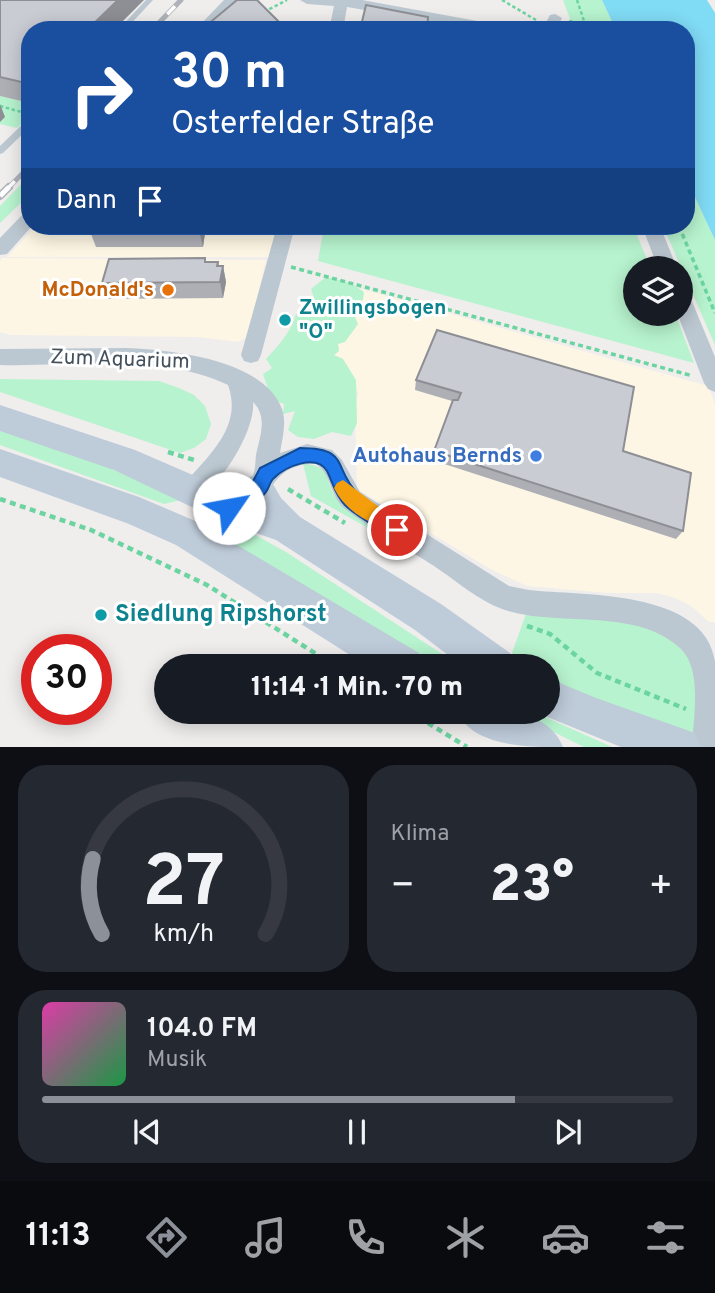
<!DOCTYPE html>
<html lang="de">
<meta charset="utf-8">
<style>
body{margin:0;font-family:Overpass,sans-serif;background:#242831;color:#f1f3f6;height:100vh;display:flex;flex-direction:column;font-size:26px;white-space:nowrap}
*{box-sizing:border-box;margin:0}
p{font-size:23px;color:#9ea1a6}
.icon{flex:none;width:38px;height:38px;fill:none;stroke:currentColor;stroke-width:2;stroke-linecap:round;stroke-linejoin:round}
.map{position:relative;height:747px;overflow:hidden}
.panel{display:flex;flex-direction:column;gap:18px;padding:18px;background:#0d0f14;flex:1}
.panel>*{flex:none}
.top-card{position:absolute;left:21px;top:21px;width:674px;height:214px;border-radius:28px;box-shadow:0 4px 18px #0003;background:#1a4fa0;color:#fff;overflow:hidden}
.controls{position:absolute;left:623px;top:256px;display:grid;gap:14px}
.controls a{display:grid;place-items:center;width:70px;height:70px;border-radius:50%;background:#171b24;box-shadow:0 4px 18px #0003;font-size:35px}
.speed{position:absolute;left:21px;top:634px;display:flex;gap:14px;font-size:35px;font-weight:700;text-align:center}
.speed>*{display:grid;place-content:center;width:91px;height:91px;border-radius:50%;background:#171b24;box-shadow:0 4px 18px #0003;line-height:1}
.speed .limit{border:10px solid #d22;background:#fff;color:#111}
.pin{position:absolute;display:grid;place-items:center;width:60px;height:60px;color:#fff;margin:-30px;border:4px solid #fff;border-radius:50%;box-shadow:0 2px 7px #0007}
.me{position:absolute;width:77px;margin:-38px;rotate:57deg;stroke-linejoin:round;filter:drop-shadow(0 0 5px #0008)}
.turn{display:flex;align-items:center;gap:24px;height:147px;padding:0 35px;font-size:32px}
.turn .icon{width:91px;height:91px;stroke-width:2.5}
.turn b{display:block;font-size:49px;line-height:60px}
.then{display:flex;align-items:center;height:66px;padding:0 35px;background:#0003;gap:14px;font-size:26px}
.big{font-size:52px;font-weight:800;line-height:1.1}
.panel .card{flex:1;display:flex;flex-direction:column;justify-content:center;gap:10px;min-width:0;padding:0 24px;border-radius:28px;background:#242831}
.panel .dial{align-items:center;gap:0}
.dial svg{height:182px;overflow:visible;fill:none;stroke:#363941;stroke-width:7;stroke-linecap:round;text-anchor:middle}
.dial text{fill:#f1f3f6;stroke:none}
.song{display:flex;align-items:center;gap:21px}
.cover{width:84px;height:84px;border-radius:10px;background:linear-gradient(135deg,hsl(320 70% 55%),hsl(140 70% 35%))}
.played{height:7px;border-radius:4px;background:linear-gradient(90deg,#8c9099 75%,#363941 75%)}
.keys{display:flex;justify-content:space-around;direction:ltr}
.heat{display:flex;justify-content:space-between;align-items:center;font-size:38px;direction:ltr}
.panel .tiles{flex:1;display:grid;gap:18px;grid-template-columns:1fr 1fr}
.card:last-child{grid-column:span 2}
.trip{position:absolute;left:154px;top:654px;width:406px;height:70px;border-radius:35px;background:#171b24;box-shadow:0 4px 18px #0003;font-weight:800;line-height:70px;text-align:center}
.menu{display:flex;height:112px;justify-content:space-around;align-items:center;background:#090b0e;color:#9ea1a6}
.menu .icon{width:49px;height:49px}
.menu .active{color:#8c9099}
.menu b{font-size:32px;color:#f1f3f6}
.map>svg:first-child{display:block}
</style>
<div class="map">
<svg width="715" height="747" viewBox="0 0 715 747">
<rect width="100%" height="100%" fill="#f0eded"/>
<!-- commercial -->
<g fill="#fdf6e4">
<polygon points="36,226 279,226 271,257 7,257"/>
<polygon points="2,258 266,260 248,337 238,342 199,337 11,335 0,332 0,261"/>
<polygon points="358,288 708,386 715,404 715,622 709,622 691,606 675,598 657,593 609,593 527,586 494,571 357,489 355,407 358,393 343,359 334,355 339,351 338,344 363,299 364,292"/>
</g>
<!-- green -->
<g fill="#b7f3ce">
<polygon points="563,0 602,0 616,30 574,30"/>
<polygon points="0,96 30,103 30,115 17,128 0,124"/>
<polygon points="30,175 30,194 0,223 0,206"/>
<polygon points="686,178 715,240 715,345 663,226 686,226"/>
<polygon points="324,226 633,226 649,264 657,263 658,268 635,268 635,313 675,313 694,363 318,261"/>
<path d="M326 277 351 283 364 292 363 299 354 315 358 324 345 342 338 344 339 351 334 355 343 359 356 380 357 423 351 436 332 432 314 439 298 437 288 430 295 411 283 414 284 404 272 400 263 374 272 368 266 359C279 345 291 332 296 314L315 301 311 289Z"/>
<polygon points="0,379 159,381 179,388 194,395 205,406 211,424 206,439 194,448 180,453 0,392"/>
<polygon points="0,426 56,444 181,500 164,504 0,445"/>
<path d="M303 464C334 464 324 486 339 501 354 516 378 526 396 538L393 542 311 496Z"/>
<polygon points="225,518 286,552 462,667 431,667 237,553 224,533 222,523"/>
<polygon points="528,608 625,615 698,650 704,747 550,695 548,667 507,667"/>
<polygon points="513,712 534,712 612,747 584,747"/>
</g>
<!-- water -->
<polygon fill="#80dbf4" points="602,0 707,0 715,13 715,240 686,178 686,30 616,30"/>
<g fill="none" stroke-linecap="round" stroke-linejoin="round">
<!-- path-far2 -->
<g stroke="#6cd4a1" stroke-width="2.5" stroke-dasharray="3.5 2.5" stroke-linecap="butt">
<polyline points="502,0 536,20"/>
<polyline points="577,0 587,30"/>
<polyline points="264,12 287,0"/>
<polyline points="569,21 585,24"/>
<polyline points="0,106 25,113"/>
</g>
<!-- path-far1 -->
<g stroke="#6cd4a1" stroke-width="3.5" stroke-dasharray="5 3.5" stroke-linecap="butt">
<polyline points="679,226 715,313"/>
<polyline points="291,267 693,376"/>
</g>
<!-- path -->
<g stroke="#6cd4a1" stroke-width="4.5" stroke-dasharray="6 4.5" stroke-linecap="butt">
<polyline points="168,452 194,460"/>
<polyline points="288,489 345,523"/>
<polyline points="0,499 91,530 207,585 337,667"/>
<polyline points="527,626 550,634 597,673 686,709"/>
<polyline points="410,712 467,747"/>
</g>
<!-- lane -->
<g fill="#bcc8d1" fill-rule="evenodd">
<polygon points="146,0 153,0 125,30 118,30"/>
<polygon points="27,120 30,120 30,127 3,153 0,154 0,146"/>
</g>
<!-- street -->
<g fill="#bcc8d1" fill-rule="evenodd">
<polygon points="224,0 238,0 210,30 195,30"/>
<polygon points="300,0 362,0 505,26 512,30 481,30 347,7 343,30 329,30 334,6 307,4"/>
<polygon points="555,14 562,18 556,30 542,30 550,15"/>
<polygon points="30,211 30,226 32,226 7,254 0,255 0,238 24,213"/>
<polygon points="277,226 295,226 261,355 258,361 251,363 244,361 241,355"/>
<polygon points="642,226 660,226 677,268 658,268"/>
<polygon points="681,292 688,294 691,299 715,357 715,392 708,389 704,383 677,313 681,313"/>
<path d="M126 348C171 350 264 359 282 409 287 424 282 439 280 453L307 444 332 450 342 460 360 492 509 586 529 590C582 596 704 589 715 661 715 688 715 719 715 747H692C693 719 703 671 681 649 637 606 556 628 502 609 478 600 455 580 434 566 405 547 371 530 344 508 330 496 332 475 316 464 271 463 278 495 245 508L237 504 233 497C238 488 247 486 252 477 256 470 255 462 256 455 260 436 268 417 253 402 256 430 219 491 193 500L185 497 181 490 185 483C210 454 243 426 228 385 158 352 74 367 0 365V349Z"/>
</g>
<!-- secondary -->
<g fill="#becbd9" fill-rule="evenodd">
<polygon points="0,405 135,450 246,498 241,489 246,479 258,474 270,479 281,498 300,517 441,604 510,653 515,667 464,667 415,630 276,540 217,519 114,470 0,431"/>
<polygon points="0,449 139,497 200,523 419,653 424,667 369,667 176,545 129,524 0,477"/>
<polygon points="548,678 596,698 695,733 701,747 621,747 535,712 548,712"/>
<path d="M457 712C494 712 547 706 563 747 527 747 474 747 457 712Z"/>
</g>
<defs>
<g id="rail-far1">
<polyline points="152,30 181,0"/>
<polyline points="7,189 30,166"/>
</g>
<polyline id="rail" points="0,196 9,187"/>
</defs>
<!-- rail-far1 casing -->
<use href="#rail-far1" stroke="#afb3b9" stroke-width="5"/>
<!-- rail casing -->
<use href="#rail" stroke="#afb3b9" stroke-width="8"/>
<!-- rail-far1 -->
<use href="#rail-far1" stroke="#fff" stroke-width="3.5" stroke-dasharray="11" stroke-linecap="butt"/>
<!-- rail -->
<use href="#rail" stroke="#fff" stroke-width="5" stroke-dasharray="15" stroke-linecap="butt"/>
</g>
<!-- wall -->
<g fill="#adafb5">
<polygon points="0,0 30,30 30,103 0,96"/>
<polygon points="88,226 206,226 203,247 96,247"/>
<polygon points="206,262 218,262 219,266 223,266 226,282 223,298 108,299 102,283"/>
<polygon points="437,330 623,451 683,531 676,539 432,460 434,451 452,401 415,390 416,380"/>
</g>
<!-- shaded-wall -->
<g fill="#8d8f94">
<polygon points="118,0 144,0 114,30 87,30"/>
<polygon points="242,23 243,30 236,30"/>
<polygon points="0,104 5,117 0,122"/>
<polygon points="198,226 206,226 203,247"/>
<polygon points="218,262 221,277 223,266 226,282 223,298 217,266"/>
</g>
<!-- building -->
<g fill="#c9ccd3" stroke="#8d8f94" stroke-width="2">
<polygon points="0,0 118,0 87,30 30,30 30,84 0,77"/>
<polygon points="237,0 257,0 279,22 284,30 246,30 242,23 236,30 201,30"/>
<polygon points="366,5 428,17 427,30 360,30"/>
<polygon points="205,258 205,262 218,262 217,266 223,266 220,282 102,283 109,259"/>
<polygon points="437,330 634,387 623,451 691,473 683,531 434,451 453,400 458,400 461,393 416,380"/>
</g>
<!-- route -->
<path fill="#1a73e8" stroke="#114b97" stroke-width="2" d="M300 448C351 448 332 468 358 494 370 506 389 514 404 524L406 530 404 536 397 538 391 536C376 526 357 517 345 505 335 495 333 483 327 471 316 453 285 467 274 478 270 481 269 488 266 492 259 502 240 512 229 516L223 513 220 508 223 502 252 483 260 468Z"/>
<!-- slow -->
<path fill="#f59e0b" d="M343 480 383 510 386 516 383 522 377 525C359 518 342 505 334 488L337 483Z"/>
<!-- markers -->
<circle fill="#e8710a" stroke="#fff" stroke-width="2.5" cx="168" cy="290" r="7"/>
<g fill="#0f9aa8" stroke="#fff" stroke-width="2.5">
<circle cx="285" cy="320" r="7"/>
<circle cx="101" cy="615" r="7"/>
</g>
<circle fill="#3f7fe0" stroke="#fff" stroke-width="2.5" cx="536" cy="456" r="7"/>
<g text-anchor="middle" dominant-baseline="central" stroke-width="6" stroke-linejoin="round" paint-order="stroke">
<!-- food labels -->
<g font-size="21" font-weight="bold" fill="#c56008" stroke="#fff" text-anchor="end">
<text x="154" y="290">McDonald's</text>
</g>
<!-- culture labels -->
<g font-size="21" font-weight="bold" fill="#0d838f" stroke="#fff" text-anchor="start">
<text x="299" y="308">Zwillingsbogen<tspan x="299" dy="24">"O"</tspan></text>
</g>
<!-- street labels -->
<g font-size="21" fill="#44515d" stroke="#fff">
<text transform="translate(120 360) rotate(2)">Zum Aquarium</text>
</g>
<!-- shop labels -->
<g font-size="21" font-weight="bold" fill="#366cbe" stroke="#fff" text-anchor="end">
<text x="522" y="456">Autohaus Bernds</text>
</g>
<!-- near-culture labels -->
<g font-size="24" font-weight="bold" fill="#0d838f" stroke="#fff" text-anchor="start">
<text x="115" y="615">Siedlung Ripshorst</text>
</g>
</g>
</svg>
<div class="controls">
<a><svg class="icon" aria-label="layers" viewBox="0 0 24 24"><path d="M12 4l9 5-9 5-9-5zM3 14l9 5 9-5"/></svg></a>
</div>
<div class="speed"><div class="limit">30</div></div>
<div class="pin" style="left:397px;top:530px;background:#d93025"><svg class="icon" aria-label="arrive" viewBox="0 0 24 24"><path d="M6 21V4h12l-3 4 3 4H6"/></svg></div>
<svg class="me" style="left:229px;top:508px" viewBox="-20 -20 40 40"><circle r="19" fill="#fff"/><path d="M0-13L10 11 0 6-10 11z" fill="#1a73e8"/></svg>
<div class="trip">11:14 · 1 Min. · 70 m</div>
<div class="top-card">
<div class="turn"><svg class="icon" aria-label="right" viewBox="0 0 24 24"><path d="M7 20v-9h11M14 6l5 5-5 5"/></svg><div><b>30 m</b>Osterfelder Straße</div></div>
<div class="then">Dann<svg class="icon" aria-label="arrive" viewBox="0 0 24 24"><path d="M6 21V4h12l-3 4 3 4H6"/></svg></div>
</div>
</div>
<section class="panel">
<div class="tiles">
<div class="card dial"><svg viewBox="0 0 100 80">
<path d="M14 69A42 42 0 1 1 86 69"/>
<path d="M14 69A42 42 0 0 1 10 36" stroke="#8c9099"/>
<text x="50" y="56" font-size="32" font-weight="700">27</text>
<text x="50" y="72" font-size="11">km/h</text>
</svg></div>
<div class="card"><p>Klima</p>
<div class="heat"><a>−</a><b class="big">23°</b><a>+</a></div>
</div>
<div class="card">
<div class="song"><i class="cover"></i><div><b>104.0 FM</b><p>Musik</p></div></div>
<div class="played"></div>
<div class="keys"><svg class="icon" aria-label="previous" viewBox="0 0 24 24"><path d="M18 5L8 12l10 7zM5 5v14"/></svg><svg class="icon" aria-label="pause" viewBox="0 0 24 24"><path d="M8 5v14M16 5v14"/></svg><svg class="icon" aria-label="next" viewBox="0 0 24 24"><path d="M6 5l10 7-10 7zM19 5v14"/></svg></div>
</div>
</div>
</section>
<nav class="menu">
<b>11:13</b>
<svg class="icon active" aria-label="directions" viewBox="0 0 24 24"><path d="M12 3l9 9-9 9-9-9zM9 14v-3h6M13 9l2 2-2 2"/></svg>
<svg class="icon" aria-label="music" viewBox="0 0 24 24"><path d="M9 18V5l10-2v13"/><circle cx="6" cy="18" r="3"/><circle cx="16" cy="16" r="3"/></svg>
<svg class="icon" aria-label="phone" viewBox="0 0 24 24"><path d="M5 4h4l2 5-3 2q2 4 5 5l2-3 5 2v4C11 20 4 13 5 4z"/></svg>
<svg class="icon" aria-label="climate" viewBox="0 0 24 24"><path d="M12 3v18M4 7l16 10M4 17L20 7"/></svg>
<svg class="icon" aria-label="car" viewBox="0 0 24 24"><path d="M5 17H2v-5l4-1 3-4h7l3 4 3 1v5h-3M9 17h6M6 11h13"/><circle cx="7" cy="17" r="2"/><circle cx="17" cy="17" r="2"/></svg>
<svg class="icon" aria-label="filters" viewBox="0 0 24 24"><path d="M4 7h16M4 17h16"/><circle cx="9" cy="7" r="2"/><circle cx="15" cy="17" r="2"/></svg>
</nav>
